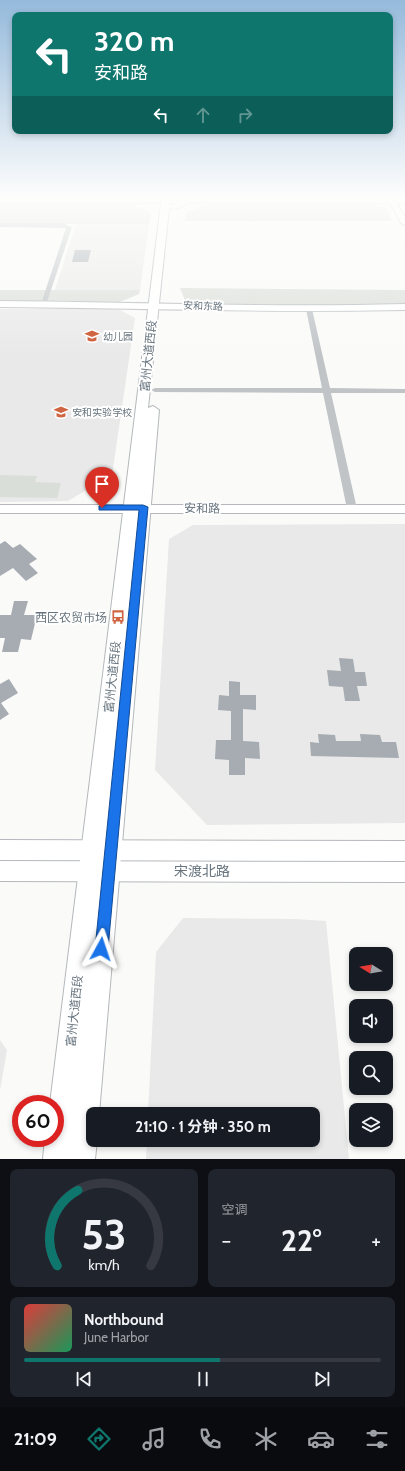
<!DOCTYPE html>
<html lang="zh">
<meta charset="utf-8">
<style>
body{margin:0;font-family:Cabin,"Noto Sans SC",sans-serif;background:#20242c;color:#f1f3f6;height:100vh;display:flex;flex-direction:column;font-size:15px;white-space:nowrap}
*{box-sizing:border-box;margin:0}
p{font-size:13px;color:#9ea1a6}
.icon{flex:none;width:22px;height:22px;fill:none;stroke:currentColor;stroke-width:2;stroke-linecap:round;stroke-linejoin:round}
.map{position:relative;height:1159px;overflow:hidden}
.panel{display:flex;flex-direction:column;gap:10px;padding:10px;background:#0d0f14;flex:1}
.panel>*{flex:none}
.hud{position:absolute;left:12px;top:12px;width:381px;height:122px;border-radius:8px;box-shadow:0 2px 6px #0003;background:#0f766e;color:#fff;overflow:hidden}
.needle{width:26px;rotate:281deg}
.fabs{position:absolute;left:349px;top:947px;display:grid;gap:8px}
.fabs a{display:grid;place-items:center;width:44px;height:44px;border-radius:8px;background:#171b24;box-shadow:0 2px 6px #0003;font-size:20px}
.speed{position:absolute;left:12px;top:1095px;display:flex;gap:8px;font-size:20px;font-weight:700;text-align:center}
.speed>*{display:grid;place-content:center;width:52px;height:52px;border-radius:50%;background:#171b24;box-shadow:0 2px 6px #0003;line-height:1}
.speed .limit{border:6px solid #d22;background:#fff;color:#111}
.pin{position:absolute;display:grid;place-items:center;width:34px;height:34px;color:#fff;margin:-41px -17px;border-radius:50% 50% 50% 0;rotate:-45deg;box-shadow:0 0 4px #0007}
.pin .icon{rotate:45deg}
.me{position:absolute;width:44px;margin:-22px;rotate:5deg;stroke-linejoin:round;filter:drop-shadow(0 0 3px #0008)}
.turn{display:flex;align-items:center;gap:14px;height:84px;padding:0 16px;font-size:18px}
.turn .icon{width:52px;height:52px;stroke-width:2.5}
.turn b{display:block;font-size:28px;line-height:34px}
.lanes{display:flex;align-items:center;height:38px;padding:0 16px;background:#0003;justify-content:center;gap:20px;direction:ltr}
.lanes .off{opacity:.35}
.big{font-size:30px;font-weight:700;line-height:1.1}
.panel .widget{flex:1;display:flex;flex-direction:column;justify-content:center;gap:6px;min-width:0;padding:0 14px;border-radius:8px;background:#20242c}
.panel .dial{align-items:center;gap:0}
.dial svg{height:104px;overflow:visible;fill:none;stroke:#363941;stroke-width:7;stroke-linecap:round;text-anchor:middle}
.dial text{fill:#f1f3f6;stroke:none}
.song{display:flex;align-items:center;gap:12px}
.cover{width:48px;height:48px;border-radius:6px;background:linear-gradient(135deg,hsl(0 70% 55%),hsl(150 70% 35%))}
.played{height:4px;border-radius:2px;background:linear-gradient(90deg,#0f766e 55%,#363941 55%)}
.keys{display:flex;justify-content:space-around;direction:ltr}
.heat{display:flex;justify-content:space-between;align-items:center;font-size:22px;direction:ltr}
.panel .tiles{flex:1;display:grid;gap:10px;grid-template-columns:1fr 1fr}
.widget:last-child{grid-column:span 2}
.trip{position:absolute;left:86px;top:1107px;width:234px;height:40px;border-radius:8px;background:#171b24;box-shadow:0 2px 6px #0003;font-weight:700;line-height:40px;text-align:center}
.dock{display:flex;height:64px;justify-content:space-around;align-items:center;background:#090b0e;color:#9ea1a6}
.dock .icon{width:28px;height:28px}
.dock .active{color:#0f766e}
.dock b{font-size:18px;color:#f1f3f6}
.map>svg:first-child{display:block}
</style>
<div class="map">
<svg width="405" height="1159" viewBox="0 0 405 1159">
<rect width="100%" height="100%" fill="#fafaf8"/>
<!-- built -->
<g fill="#e8e9e8">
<polygon points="76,224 149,224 140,290 55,290"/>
<polygon points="0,309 118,309 135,318 112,475 68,501 0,502"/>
<polygon points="405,524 405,823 207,825 155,770 169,539 193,525"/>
<polygon points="183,918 294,919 326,921 349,1159 146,1159 147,1140 313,1140 313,1114 148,1114 156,952"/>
<polygon points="0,1040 7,1050 0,1090"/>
</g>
<!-- green -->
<g fill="#daded8">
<polygon points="0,204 131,204 151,213 149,224 0,224"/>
<polygon points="208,204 371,204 386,208 392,221 185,221 186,213"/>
<polygon points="180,288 405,290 405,304 325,306 186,303"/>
<polygon points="0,290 140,290 139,294 120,302 0,302"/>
<polygon points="0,475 37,476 35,482 61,483 57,498 0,497"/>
</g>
<!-- building -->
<g fill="#a6acb2">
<polygon points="75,250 91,250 88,262 72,262"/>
<polygon points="5,541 13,548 20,544 37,559 29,564 38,573 26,581 13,568 0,576 0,544"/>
<polygon points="14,601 28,601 24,615 37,615 31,640 21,639 18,652 2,652 5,638 0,638 0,615 11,615"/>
<polygon points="339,658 353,659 355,672 365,672 367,686 357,686 360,701 345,701 343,687 329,686 327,670 341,671"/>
<polygon points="9,679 18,693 1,703 9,714 0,720 0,684"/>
<polygon points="229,681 240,682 240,695 256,695 256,710 243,709 243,741 259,742 260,759 245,758 245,775 229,775 229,760 215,759 216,740 231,740 231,711 218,710 219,695 229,696"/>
<polygon points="318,734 335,735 336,741 361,741 360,734 380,735 382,742 396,742 399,758 311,756 310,742 319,743"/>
</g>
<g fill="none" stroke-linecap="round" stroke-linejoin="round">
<defs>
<g id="secondary">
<polygon points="386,196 392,196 405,217 405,225 401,223"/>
<path d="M0 301C135 302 270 308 405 304V310C270 313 135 308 0 307Z"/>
<rect x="0" y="505" width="405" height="8"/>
<polygon points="0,840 405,841 405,861 0,860"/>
<polygon points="0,861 405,862 405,882 0,881"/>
</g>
<g id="primary">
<polygon points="147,196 156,196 150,199 147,199"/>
<polygon points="162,196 170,196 169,206 193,198 197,200 175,209 169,208 148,408 153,406 159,410 99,1114 93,1114 93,1140 97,1140 95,1159 43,1159 45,1138 55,1138 55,1104 50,1104"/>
</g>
<rect id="highway" x="0" y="197" width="405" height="6"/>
</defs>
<!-- secondary casing -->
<use href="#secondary" stroke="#b5b9bd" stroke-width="2"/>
<!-- primary casing -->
<use href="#primary" stroke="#b4b8bb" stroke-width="2"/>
<!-- highway casing -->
<use href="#highway" stroke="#b4b7ba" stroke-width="2"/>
<!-- street -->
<g fill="#c0c4c7" fill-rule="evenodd">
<polygon points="0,223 62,223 72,227 46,305 41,304 66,228 0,227"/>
<polygon points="309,307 312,309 330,388 405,389 405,393 331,393 357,509 352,512 347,509 323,393 155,392 151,390 155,388 322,388 306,309"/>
</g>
<!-- secondary -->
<use href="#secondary" fill="#fff" fill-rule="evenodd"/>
<!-- primary -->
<use href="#primary" fill="#fff" fill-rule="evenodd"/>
<!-- highway -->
<use href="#highway" fill="#fff" fill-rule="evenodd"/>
</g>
<!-- sky -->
<linearGradient id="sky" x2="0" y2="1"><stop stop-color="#95badb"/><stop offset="0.55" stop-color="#fdfdfc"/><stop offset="1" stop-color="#fdfdfc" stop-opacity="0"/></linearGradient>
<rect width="405" height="358" fill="url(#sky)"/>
<!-- route -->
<polygon fill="#1a73e8" stroke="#114b97" points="102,505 143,505 148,507 108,949 106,953 101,955 97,953 95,949 139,510 99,510 99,506"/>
<!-- icons -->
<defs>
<symbol id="school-bare" viewBox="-9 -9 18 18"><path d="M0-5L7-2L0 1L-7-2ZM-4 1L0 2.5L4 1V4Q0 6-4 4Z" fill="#cf6543" stroke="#fff" stroke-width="2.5" paint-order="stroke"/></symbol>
<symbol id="bus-bare" viewBox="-9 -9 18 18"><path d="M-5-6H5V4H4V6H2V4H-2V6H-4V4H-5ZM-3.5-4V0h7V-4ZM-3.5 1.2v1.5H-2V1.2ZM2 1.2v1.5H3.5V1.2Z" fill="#cf6543" stroke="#fff" stroke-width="2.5" paint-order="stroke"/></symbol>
</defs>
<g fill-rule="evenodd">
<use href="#school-bare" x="82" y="326" width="20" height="20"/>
<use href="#school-bare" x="51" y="402" width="20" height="20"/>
<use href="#bus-bare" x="108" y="607" width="20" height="20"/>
</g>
<g text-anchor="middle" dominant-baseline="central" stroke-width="4" stroke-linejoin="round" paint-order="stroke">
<!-- far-street labels -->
<g font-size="10" fill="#68757f" stroke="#fff">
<text transform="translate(203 306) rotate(2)">安和东路</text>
</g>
<!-- far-poi labels -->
<g font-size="10" fill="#68757f" stroke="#fff" text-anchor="start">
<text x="103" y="336">幼儿园</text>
<text x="72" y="412">安和实验学校</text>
</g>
<!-- street labels -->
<g font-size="12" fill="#68757f" stroke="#fff">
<text transform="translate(148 356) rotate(-84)">富州大道西段</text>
<text transform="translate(202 508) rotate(1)">安和路</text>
<text transform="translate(112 677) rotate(-84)">富州大道西段</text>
<text transform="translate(74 1011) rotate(-84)">富州大道西段</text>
</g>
<!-- poi labels -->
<g font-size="12" fill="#68757f" stroke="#fff" text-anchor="end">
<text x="107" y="617">西区农贸市场</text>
</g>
<!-- near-street labels -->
<g font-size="14" fill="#68757f" stroke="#fff">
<text x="202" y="871">宋渡北路</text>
</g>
</g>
</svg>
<div class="fabs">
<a><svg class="needle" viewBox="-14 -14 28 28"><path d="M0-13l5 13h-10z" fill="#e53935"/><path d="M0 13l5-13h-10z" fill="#9ea1a6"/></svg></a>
<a><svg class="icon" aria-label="sound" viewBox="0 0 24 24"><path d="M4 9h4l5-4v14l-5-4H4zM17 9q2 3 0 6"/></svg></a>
<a><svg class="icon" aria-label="search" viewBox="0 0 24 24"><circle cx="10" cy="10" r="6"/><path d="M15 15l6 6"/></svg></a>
<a><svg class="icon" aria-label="layers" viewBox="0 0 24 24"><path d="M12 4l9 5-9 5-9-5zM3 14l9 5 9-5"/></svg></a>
</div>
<div class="speed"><div class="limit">60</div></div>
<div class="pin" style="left:102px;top:508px;background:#d93025"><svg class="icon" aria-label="arrive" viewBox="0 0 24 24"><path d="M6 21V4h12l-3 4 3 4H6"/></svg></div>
<svg class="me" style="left:101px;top:949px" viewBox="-20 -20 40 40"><path d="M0-17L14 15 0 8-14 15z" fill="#1a73e8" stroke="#fff" stroke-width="4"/></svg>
<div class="trip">21:10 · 1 分钟 · 350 m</div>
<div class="hud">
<div class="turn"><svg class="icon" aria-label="left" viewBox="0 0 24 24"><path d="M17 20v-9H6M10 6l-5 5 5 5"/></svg><div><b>320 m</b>安和路</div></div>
<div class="lanes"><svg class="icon" aria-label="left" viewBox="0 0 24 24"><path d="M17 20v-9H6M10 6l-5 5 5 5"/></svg><svg class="icon off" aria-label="ahead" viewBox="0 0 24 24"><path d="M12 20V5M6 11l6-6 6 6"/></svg><svg class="icon off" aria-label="right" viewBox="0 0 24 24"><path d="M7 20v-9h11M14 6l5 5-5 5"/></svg></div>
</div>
</div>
<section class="panel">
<div class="tiles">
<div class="widget dial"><svg viewBox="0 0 100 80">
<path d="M14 69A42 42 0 1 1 86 69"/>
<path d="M14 69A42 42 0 0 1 30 11" stroke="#0f766e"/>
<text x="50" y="56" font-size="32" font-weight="700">53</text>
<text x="50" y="72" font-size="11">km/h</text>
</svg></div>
<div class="widget"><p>空调</p>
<div class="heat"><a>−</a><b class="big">22°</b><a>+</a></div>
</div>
<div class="widget">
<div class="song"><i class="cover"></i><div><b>Northbound</b><p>June Harbor</p></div></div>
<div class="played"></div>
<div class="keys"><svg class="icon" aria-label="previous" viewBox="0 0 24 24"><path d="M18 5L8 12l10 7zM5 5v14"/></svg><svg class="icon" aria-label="pause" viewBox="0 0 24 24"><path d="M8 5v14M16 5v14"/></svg><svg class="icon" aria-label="next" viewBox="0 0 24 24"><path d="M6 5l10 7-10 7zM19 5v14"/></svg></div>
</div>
</div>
</section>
<nav class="dock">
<b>21:09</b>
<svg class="icon active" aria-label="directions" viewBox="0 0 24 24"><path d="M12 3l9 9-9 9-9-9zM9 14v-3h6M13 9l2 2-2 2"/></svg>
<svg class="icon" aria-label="music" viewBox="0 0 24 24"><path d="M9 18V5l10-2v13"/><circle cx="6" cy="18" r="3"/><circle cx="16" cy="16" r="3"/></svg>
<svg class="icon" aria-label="phone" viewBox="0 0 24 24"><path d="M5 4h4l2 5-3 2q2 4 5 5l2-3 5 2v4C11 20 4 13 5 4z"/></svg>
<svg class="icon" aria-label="climate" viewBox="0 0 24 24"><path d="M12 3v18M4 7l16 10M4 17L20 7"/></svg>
<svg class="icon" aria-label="car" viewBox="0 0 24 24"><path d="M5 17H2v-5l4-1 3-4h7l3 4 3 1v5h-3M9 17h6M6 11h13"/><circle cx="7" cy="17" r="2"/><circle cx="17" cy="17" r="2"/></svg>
<svg class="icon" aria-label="filters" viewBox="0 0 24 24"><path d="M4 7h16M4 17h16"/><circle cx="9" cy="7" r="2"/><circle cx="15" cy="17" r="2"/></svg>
</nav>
